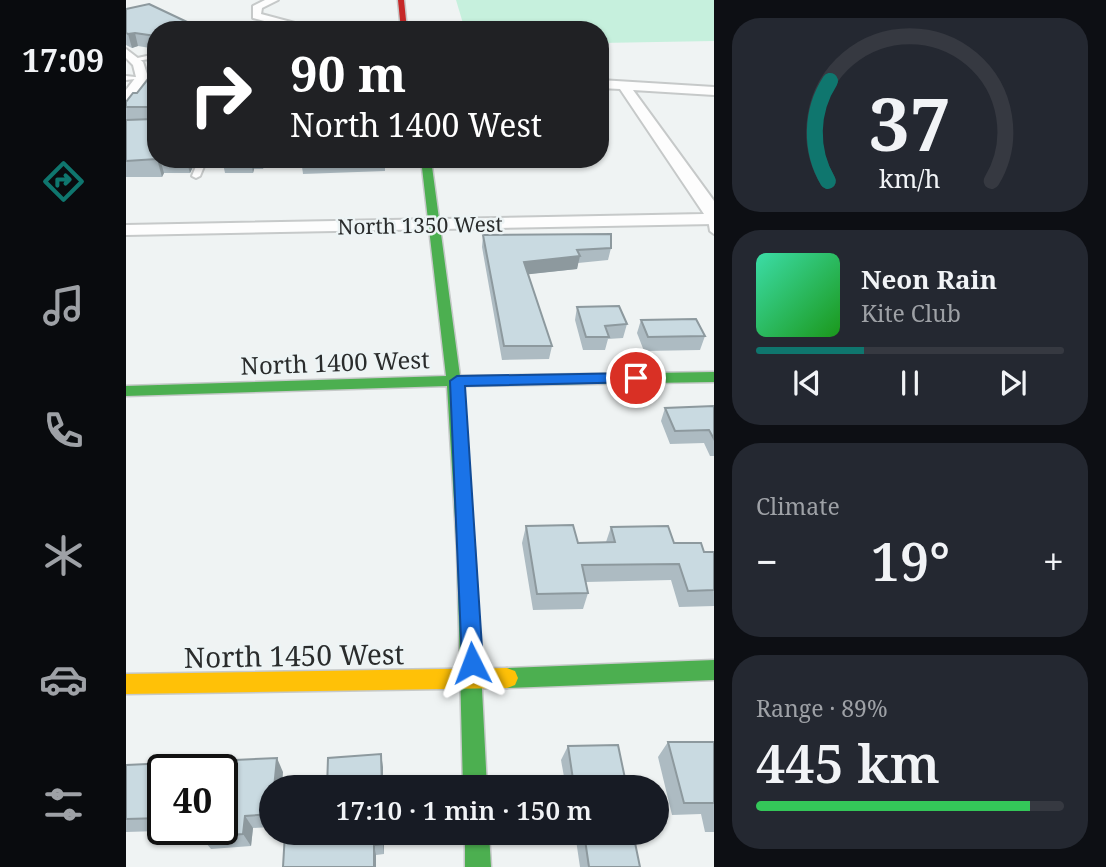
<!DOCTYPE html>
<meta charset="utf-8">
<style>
body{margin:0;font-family:"Noto Serif",serif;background:#242831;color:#f1f3f6;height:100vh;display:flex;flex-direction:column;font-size:26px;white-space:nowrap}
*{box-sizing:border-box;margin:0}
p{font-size:23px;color:#9ea1a6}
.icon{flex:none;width:38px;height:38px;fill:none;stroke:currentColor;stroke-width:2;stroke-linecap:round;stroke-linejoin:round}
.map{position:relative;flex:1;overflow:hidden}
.side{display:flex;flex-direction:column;gap:18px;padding:18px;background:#0d0f14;width:392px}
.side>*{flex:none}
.hud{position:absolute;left:21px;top:21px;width:462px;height:147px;border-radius:28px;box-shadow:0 2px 5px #0004;background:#202124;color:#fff;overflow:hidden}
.speed{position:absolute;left:21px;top:754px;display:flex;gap:14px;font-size:35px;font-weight:700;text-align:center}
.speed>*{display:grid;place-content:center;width:91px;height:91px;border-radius:50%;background:#171b24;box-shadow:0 2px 5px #0004;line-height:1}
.speed .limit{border:4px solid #111;border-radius:10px;background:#fff;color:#111}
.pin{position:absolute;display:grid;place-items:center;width:60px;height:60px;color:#fff;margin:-30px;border:4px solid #fff;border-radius:50%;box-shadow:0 2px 7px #0007}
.me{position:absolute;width:77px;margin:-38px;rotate:357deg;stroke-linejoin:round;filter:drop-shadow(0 0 5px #0008)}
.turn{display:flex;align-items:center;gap:24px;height:147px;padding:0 28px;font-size:32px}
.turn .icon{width:91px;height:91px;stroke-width:2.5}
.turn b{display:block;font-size:49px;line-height:60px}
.big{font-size:52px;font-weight:600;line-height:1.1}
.side .widget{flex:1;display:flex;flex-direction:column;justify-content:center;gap:10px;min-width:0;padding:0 24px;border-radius:28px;background:#242831}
.side .dial{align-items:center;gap:0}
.dial svg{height:182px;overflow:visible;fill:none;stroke:#363941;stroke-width:7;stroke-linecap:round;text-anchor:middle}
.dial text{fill:#f1f3f6;stroke:none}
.song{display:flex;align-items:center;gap:21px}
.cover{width:84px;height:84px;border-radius:10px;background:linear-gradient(135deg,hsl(160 70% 55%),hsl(120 70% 35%))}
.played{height:7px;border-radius:4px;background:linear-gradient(90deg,#0f766e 35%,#363941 35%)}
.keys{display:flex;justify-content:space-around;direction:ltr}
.heat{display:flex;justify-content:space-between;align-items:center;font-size:38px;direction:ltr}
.charge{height:10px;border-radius:5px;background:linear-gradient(90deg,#34c759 89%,#363941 0)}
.trip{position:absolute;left:133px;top:775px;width:410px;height:70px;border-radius:35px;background:#171b24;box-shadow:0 2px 5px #0004;font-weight:600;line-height:70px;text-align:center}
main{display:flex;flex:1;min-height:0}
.tabs{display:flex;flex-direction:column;width:126px;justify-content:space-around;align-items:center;background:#090b0e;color:#9ea1a6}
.tabs .icon{width:49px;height:49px}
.tabs .active{color:#0f766e}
.tabs b{font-size:32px;color:#f1f3f6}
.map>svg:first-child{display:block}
</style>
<main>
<nav class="tabs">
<b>17:09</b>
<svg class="icon active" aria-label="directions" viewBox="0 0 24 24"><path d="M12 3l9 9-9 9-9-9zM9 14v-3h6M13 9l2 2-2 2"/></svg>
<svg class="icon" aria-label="music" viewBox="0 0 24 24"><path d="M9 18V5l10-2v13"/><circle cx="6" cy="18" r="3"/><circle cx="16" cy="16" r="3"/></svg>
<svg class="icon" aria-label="phone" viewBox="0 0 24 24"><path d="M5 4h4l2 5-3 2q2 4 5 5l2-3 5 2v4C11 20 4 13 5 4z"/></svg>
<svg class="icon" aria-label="climate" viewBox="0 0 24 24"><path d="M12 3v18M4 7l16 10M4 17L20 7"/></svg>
<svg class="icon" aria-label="car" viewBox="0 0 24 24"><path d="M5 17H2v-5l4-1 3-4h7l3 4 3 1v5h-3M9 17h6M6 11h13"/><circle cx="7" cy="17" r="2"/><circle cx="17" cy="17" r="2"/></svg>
<svg class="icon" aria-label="filters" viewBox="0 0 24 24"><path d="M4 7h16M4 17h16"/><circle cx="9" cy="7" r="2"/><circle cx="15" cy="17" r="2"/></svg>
</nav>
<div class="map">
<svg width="588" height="867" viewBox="0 0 588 867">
<rect width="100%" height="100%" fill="#eff3f3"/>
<!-- green -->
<polygon fill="#c6f0dd" points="330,0 588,0 588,41 474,43 474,30 339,30"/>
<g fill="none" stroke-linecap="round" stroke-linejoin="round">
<defs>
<g id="lane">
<polygon points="30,54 30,58 10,61 7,59"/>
<polygon points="0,76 18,78 0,80"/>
<polygon points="73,159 81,159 74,176 70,178 66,176"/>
<polygon points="586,216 588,217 588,234 584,231 582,219"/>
</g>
<g id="street">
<polygon points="139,0 152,0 136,8 135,14 195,30 172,30 127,18 127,6"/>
<polygon points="0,49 17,62 22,77 4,101 0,102 0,90 10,77 7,65 0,58"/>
<polygon points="474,80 588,87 588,95 507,90 588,201 588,224 0,235 0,225 578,214 494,89 474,88"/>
</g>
<g id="fast">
<polygon points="295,159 305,159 334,376 588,372 588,382 335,386 349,551 361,788 337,788 331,551 321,386 0,396 0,386 320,376"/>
<polygon points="588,660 588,680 381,688 373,685 370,678 373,671 381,668"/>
<polygon points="339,833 363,833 365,867 339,867"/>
</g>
<polygon id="slow" points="381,668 389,671 392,678 389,685 381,688 0,694 0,674"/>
<polygon id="jam" points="272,0 278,0 281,30 275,30"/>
</defs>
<!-- lane casing -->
<use href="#lane" stroke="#c6c9c9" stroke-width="4"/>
<!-- street casing -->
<use href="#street" stroke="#c6c9c9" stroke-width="4"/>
<!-- fast casing -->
<use href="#fast" stroke="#c6c9c9" stroke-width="3"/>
<!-- slow casing -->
<use href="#slow" stroke="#c6c9c9" stroke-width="3"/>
<!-- jam casing -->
<use href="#jam" stroke="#c6c9c9" stroke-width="3"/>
<!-- lane -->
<use href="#lane" fill="#fdfdfd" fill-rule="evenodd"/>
<!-- street -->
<use href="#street" fill="#fdfdfd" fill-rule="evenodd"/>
<!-- fast -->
<use href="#fast" fill="#4caf50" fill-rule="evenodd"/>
<!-- slow -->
<use href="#slow" fill="#ffc107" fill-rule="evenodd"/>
<!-- jam -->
<use href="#jam" fill="#c62828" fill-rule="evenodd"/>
</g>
<!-- wall -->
<g fill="#adbbc2">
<polygon points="0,9 30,30 30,49 12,46 6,48 0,45"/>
<polygon points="30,69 30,159 71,159 64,173 38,173 36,177 0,177 0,102 11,93"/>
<polygon points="96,159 143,159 142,163 138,163 137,169 128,169 127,173 99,173"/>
<polygon points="175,159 259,159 259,171 177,174"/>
<polygon points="357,235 485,248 482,260 452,263 451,269 402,274 426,346 423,359 376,360 356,247"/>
<polygon points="451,307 501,324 497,338 482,339 479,350 457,350 449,320"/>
<polygon points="515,320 579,336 574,350 518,351 511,333"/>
<polygon points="588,406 588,456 584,456 578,443 544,444 535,421 539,408"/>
<polygon points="400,526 452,543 480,542 485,527 578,552 588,552 588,606 553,607 545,580 460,582 462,593 457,609 407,610 396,543"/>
<polygon points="542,742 588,742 588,832 579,832 575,814 546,815 532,757"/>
<polygon points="442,746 501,788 440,788 435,760"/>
<polygon points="0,765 157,772 145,788 145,827 127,828 125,846 85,849 75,837 96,830 37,770 37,830 65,830 0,832"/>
<polygon points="159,833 258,833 258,854 250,855"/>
<polygon points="439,833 518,833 513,839 508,839 514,867 454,867 450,840 440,840"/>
</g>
<!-- shaded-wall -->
<g fill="#8d999e">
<polygon points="9,33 12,46 6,48 2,34"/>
<polygon points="31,159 34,159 38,173 36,177"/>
<polygon points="60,159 71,159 64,173"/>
<polygon points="125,159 127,159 128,169 127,173"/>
<polygon points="135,159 138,159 138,163 137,169"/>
<polygon points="454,256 451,269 396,275 398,262"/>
<polygon points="255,754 257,767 257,788 256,788"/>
<polygon points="151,758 157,772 156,788 148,788"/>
<polygon points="119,816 127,828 125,846 117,834"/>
<polygon points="256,833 258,833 258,854 257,844"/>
<polygon points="248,845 250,855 250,867 248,867"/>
</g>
<!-- building -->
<g fill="#c9dae1" stroke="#8d999e" stroke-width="2">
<polygon points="23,4 78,30 30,30 30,36 9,33 2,34 0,33 0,9"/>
<polygon points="30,69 30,159 31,159 0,161 0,120 27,119 28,109 26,107 0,107 0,102 7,93 11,93"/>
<polygon points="485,234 485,248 451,250 454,256 398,262 426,346 378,346 357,235"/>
<polygon points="493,306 501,324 479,326 483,337 460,337 451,307"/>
<polygon points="570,319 579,336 522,337 515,320"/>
<polygon points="588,406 588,439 583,430 549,431 539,408"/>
<polygon points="447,525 452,543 489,542 485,527 542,526 548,543 575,543 578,552 588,552 588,590 562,591 553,564 456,565 462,593 411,594 400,526"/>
<polygon points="542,742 588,742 588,803 558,803"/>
<polygon points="492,745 501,788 441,788 441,786 448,786 442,746"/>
<polygon points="255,754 256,788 201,788 202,758"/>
<polygon points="151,758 148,788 145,788 145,814 119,816 117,834 75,837 76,830 96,830 96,770 37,770 37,818 0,819 0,765"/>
<polygon points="159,833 256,833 257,844 248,845 248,867 157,867"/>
<polygon points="458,833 507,833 514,867 463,867"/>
</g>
<!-- route -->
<polygon fill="#1a73e8" stroke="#114b97" stroke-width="2" points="510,373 515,375 517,378 515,382 339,386 357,663 354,671 346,674 339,671 336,663 324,381 331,376"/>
<g text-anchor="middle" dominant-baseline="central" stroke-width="5" stroke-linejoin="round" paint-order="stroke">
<!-- far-street labels -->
<g font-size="21" fill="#2a2c2c" stroke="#edf4f5">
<text transform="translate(294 225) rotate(-1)">North 1350 West</text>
</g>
<!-- street labels -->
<g font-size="24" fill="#2a2c2c" stroke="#edf4f5">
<text transform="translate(209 362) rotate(-2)">North 1400 West</text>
</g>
<!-- near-street labels -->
<g font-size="28" fill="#2a2c2c" stroke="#edf4f5">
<text transform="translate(168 655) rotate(-1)">North 1450 West</text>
</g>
</g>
</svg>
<div class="speed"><div class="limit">40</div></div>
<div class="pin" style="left:510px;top:378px;background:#d93025"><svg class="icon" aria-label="arrive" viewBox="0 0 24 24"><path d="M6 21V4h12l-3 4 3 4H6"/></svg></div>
<svg class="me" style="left:346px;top:663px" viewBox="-20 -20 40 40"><path d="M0-17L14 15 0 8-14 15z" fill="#1a73e8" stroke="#fff" stroke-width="4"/></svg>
<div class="trip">17:10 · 1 min · 150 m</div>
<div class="hud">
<div class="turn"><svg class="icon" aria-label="right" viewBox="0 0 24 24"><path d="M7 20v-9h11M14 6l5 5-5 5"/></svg><div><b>90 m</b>North 1400 West</div></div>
</div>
</div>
<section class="side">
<div class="widget dial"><svg viewBox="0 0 100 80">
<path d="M14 69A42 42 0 1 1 86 69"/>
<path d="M14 69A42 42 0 0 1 15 25" stroke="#0f766e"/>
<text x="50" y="56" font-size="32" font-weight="700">37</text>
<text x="50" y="72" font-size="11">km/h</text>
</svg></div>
<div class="widget">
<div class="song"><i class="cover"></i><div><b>Neon Rain</b><p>Kite Club</p></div></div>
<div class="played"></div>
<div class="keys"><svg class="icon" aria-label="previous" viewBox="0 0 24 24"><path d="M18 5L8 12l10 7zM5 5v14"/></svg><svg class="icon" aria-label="pause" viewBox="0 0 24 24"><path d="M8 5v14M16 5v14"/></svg><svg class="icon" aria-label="next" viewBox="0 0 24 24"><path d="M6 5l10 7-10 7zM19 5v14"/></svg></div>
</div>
<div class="widget"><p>Climate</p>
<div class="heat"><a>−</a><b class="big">19°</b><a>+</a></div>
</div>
<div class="widget"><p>Range · 89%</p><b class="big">445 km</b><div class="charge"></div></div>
</section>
</main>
